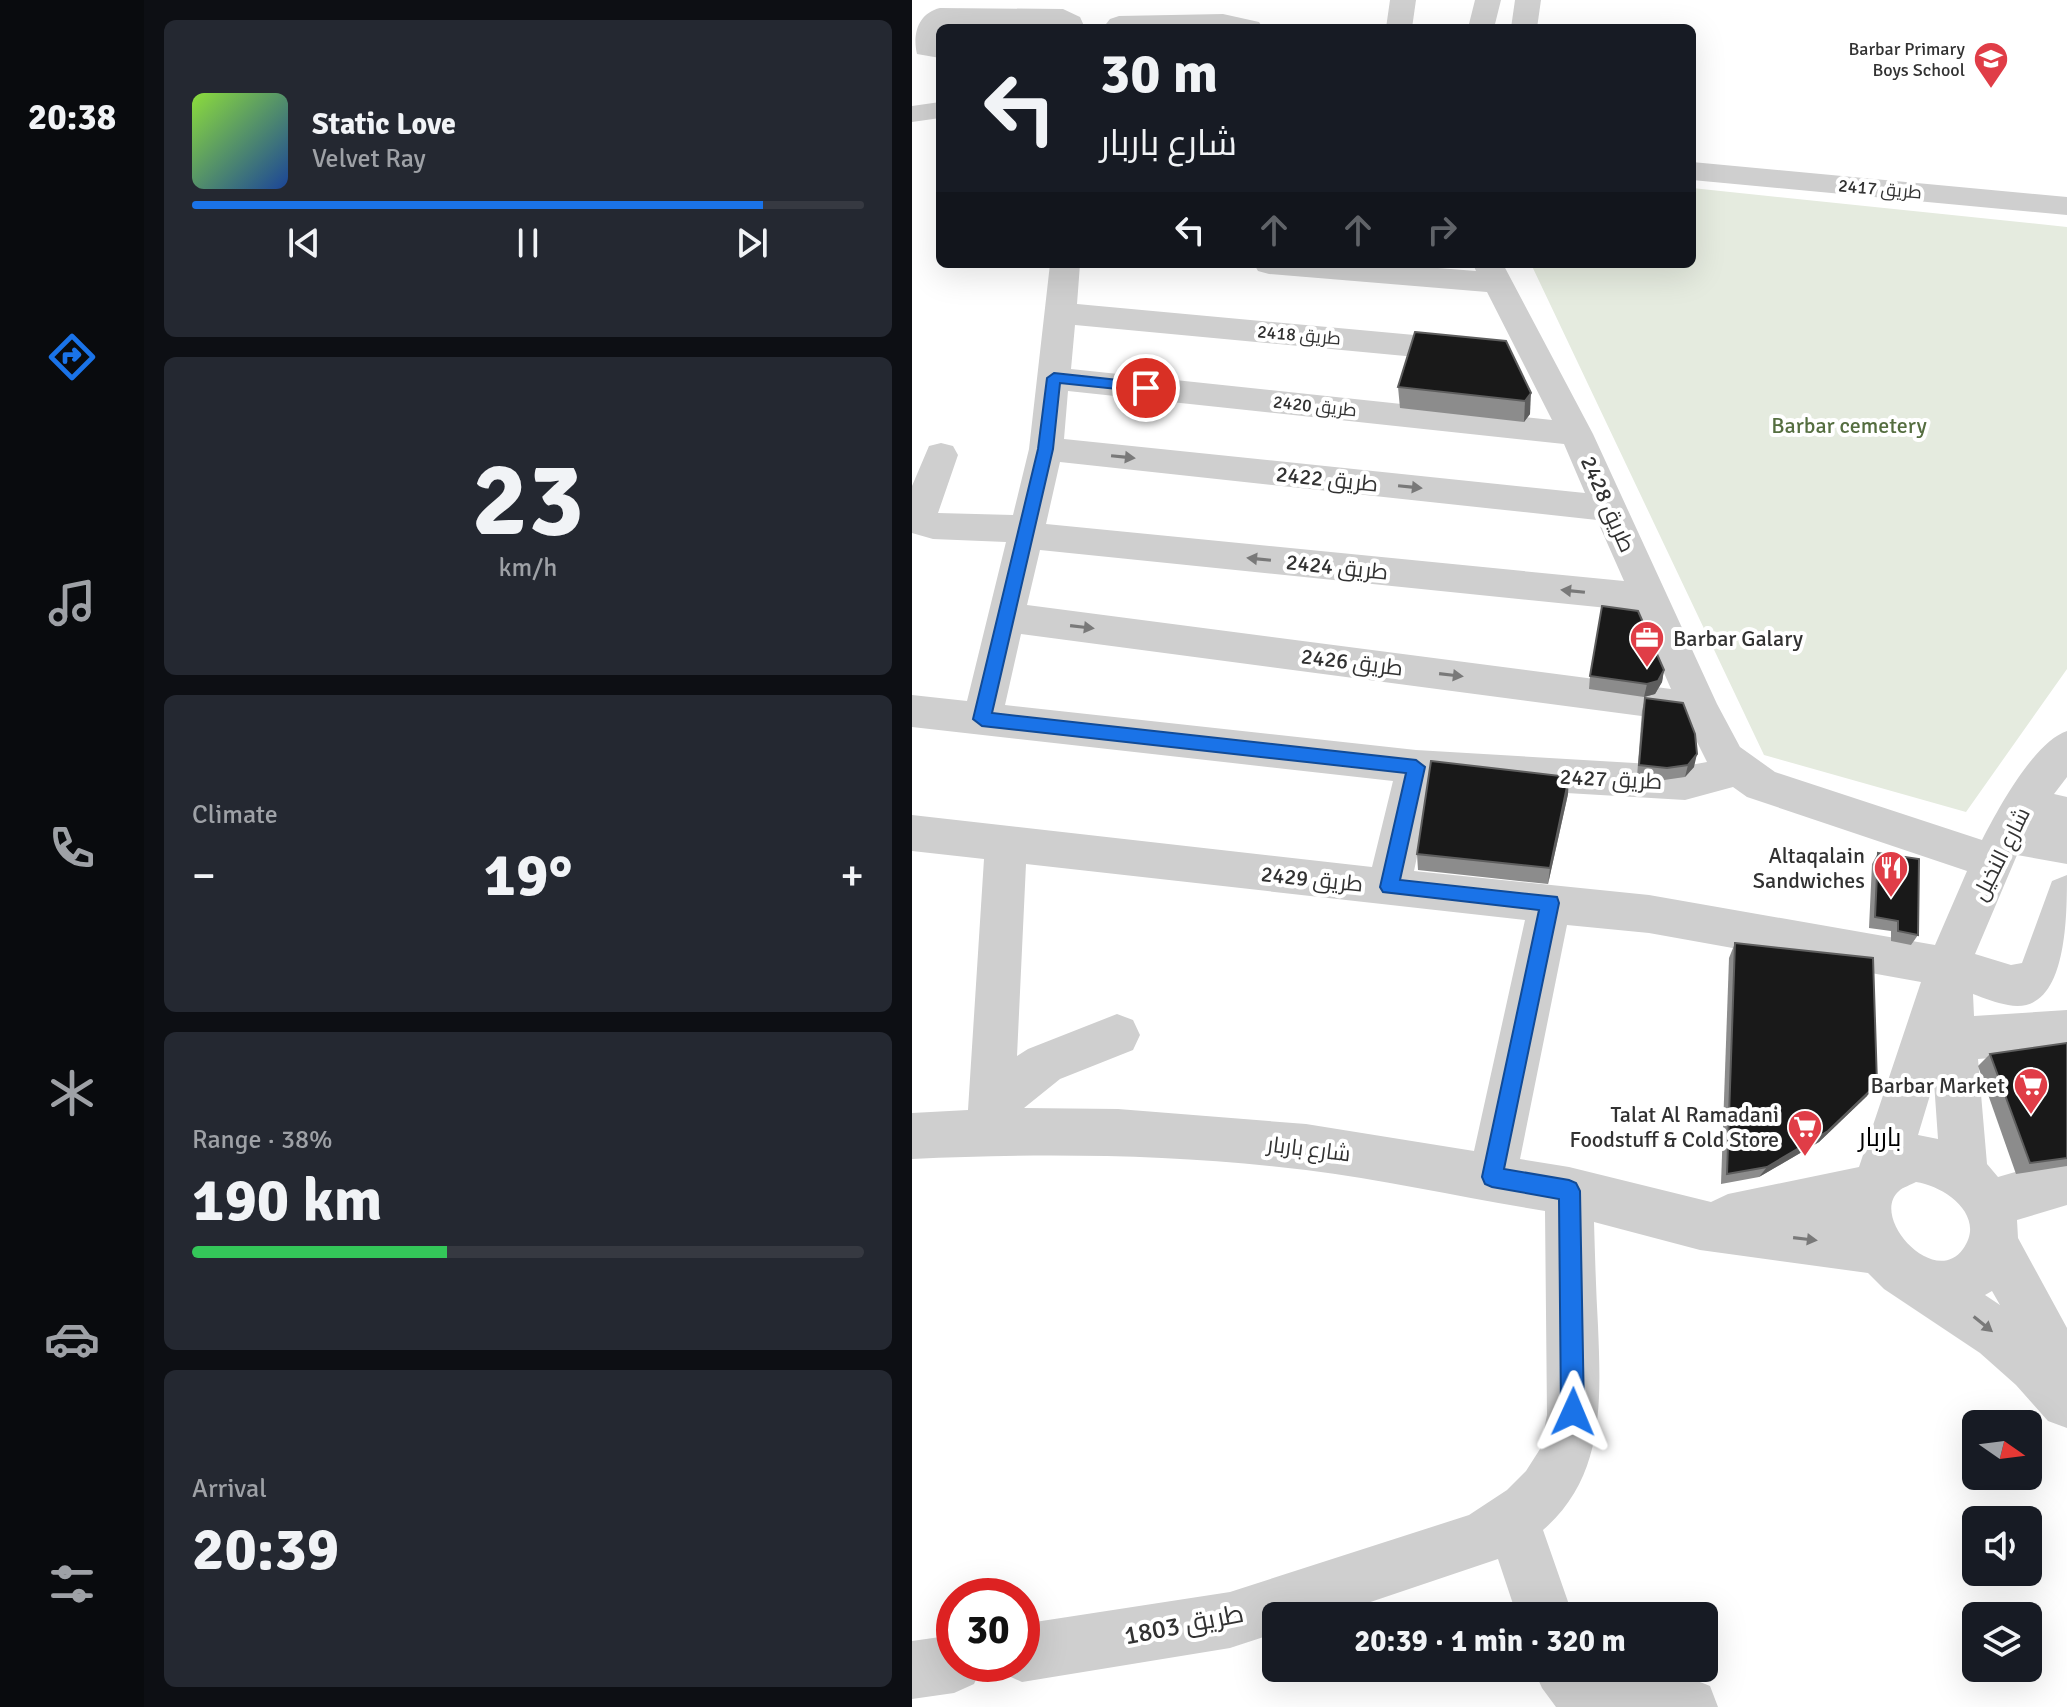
<!DOCTYPE html>
<meta charset="utf-8">
<style>
body{margin:0;font-family:Signika,Cairo,sans-serif;background:#242831;color:#f1f3f6;height:100vh;display:flex;flex-direction:column;font-size:30px;white-space:nowrap}
*{box-sizing:border-box;margin:0}
p{font-size:26px;color:#9ea1a6}
.icon{flex:none;width:44px;height:44px;fill:none;stroke:currentColor;stroke-width:2;stroke-linecap:round;stroke-linejoin:round}
.map{position:relative;flex:1;overflow:hidden}
.panel{display:flex;flex-direction:column;gap:20px;padding:20px;background:#0d0f14;width:768px}
.panel>*{flex:none}
.hud{position:absolute;left:24px;top:24px;width:760px;height:244px;border-radius:12px;box-shadow:0 8px 32px #0002;background:#171b24;color:#f1f3f6;overflow:hidden}
.needle{width:52px;rotate:104deg}
.fabs{position:absolute;left:1050px;top:1410px;display:grid;gap:16px}
.fabs a{display:grid;place-items:center;width:80px;height:80px;border-radius:12px;background:#171b24;box-shadow:0 8px 32px #0002;font-size:40px}
.speed{position:absolute;left:24px;top:1578px;display:flex;gap:16px;font-size:40px;font-weight:700;text-align:center}
.speed>*{display:grid;place-content:center;width:104px;height:104px;border-radius:50%;background:#171b24;box-shadow:0 8px 32px #0002;line-height:1}
.speed .limit{border:12px solid #d22;background:#fff;color:#111}
.pin{position:absolute;display:grid;place-items:center;width:68px;height:68px;color:#fff;margin:-34px;border:4px solid #fff;border-radius:50%;box-shadow:0 2px 8px #0007}
.me{position:absolute;width:88px;margin:-44px;rotate:1deg;stroke-linejoin:round;filter:drop-shadow(0 0 6px #0008)}
.turn{display:flex;align-items:center;gap:28px;height:168px;padding:0 32px;font-size:36px}
.turn .icon{width:104px;height:104px;stroke-width:2.5}
.turn b{display:block;font-size:56px;line-height:68px}
.lanes{display:flex;align-items:center;height:76px;padding:0 32px;background:#0003;justify-content:center;gap:40px;direction:ltr}
.lanes .off{opacity:.35}
.big{font-size:60px;font-weight:700;line-height:1.1}
.panel .widget{flex:1;display:flex;flex-direction:column;justify-content:center;gap:12px;min-width:0;padding:0 28px;border-radius:12px;background:#242831}
.panel .dial{align-items:center;gap:0}
.dial b{font-size:104px;line-height:1}
.song{display:flex;align-items:center;gap:24px}
.cover{width:96px;height:96px;border-radius:12px;background:linear-gradient(135deg,hsl(90 70% 55%),hsl(220 70% 35%))}
.played{height:8px;border-radius:4px;background:linear-gradient(90deg,#1a73e8 85%,#363941 85%)}
.keys{display:flex;justify-content:space-around;direction:ltr}
.heat{display:flex;justify-content:space-between;align-items:center;font-size:44px;direction:ltr}
.charge{height:12px;border-radius:6px;background:linear-gradient(90deg,#34c759 38%,#363941 0)}
.trip{position:absolute;left:350px;top:1602px;width:456px;height:80px;border-radius:12px;background:#171b24;box-shadow:0 8px 32px #0002;font-weight:700;line-height:80px;text-align:center}
main{display:flex;flex:1;min-height:0}
.tabs{display:flex;flex-direction:column;width:144px;justify-content:space-around;align-items:center;background:#090b0e;color:#9ea1a6}
.tabs .icon{width:56px;height:56px}
.tabs .current{color:#1a73e8}
.tabs b{font-size:36px;color:#f1f3f6}
.map>svg:first-child{display:block}
</style>
<main>
<nav class="tabs">
<b>20:38</b>
<svg class="icon current" aria-label="directions" viewBox="0 0 24 24"><path d="M12 3l9 9-9 9-9-9zM9 14v-3h6M13 9l2 2-2 2"/></svg>
<svg class="icon" aria-label="music" viewBox="0 0 24 24"><path d="M9 18V5l10-2v13"/><circle cx="6" cy="18" r="3"/><circle cx="16" cy="16" r="3"/></svg>
<svg class="icon" aria-label="phone" viewBox="0 0 24 24"><path d="M5 4h4l2 5-3 2q2 4 5 5l2-3 5 2v4C11 20 4 13 5 4z"/></svg>
<svg class="icon" aria-label="climate" viewBox="0 0 24 24"><path d="M12 3v18M4 7l16 10M4 17L20 7"/></svg>
<svg class="icon" aria-label="car" viewBox="0 0 24 24"><path d="M5 17H2v-5l4-1 3-4h7l3 4 3 1v5h-3M9 17h6M6 11h13"/><circle cx="7" cy="17" r="2"/><circle cx="17" cy="17" r="2"/></svg>
<svg class="icon" aria-label="filters" viewBox="0 0 24 24"><path d="M4 7h16M4 17h16"/><circle cx="9" cy="7" r="2"/><circle cx="15" cy="17" r="2"/></svg>
</nav>
<section class="panel">
<div class="widget">
<div class="song"><i class="cover"></i><div><b>Static Love</b><p>Velvet Ray</p></div></div>
<div class="played"></div>
<div class="keys"><svg class="icon" aria-label="previous" viewBox="0 0 24 24"><path d="M18 5L8 12l10 7zM5 5v14"/></svg><svg class="icon" aria-label="pause" viewBox="0 0 24 24"><path d="M8 5v14M16 5v14"/></svg><svg class="icon" aria-label="next" viewBox="0 0 24 24"><path d="M6 5l10 7-10 7zM19 5v14"/></svg></div>
</div>
<div class="widget dial"><b>23</b><p>km/h</p></div>
<div class="widget"><p>Climate</p>
<div class="heat"><a>−</a><b class="big">19°</b><a>+</a></div>
</div>
<div class="widget"><p>Range · 38%</p><b class="big">190 km</b><div class="charge"></div></div>
<div class="widget"><p>Arrival</p><b class="big">20:39</b></div>
</section>
<div class="map">
<svg width="1155" height="1707" viewBox="0 0 1155 1707">
<rect width="100%" height="100%" fill="#fff"/>
<!-- green -->
<polygon fill="#e5ebdf" points="780,188 1155,227 1155,669 1054,812 852,755 619,264 780,264"/>
<g fill="none" stroke-linecap="round" stroke-linejoin="round">
<!-- minor -->
<g fill="#cfcfcf" fill-rule="evenodd">
<polygon points="478,0 504,0 500,28 474,28"/>
<polygon points="563,0 589,0 582,28 556,28"/>
<polygon points="603,0 629,0 625,28 599,28"/>
<path d="M28 8 151 9 168 17 173 28H147L145 25 33 24 25 33 28 58 5 54C0 33 7 13 28 8Z"/>
<polygon points="311,14 347,22 351,28 197,28 194,24 198,19 207,16"/>
<polygon points="28,102 28,118 0,122 0,106"/>
<polygon points="780,162 1155,197 1155,215 780,180"/>
<path d="M138 264H168L165 304 557 340 568 343 573 351 568 359 557 362 163 325 159 369 640 420 575 292 357 274 346 271 342 264H475L564 271 561 264H591L681 434 805 704 828 747 863 772 1070 840C1086 809 1122 742 1155 731V777L1142 794 1155 797V864L1105 855 1063 954 1099 965 1110 963 1140 881 1155 875C1155 919 1155 1017 1096 1005 1084 1003 1072 998 1061 994L1062 1016 1155 1010V1052L1066 1059 1075 1164 1086 1177 1155 1157V1205L1105 1220 1106 1238 1155 1328V1428L1136 1421 1104 1385 1068 1353 972 1289 956 1273 788 1250 682 1222C683 1257 684 1291 686 1326 689 1400 693 1477 631 1530L661 1616H605L586 1559 417 1616H364V1633L318 1648 110 1682 90 1673 86 1664H110V1624L318 1592 557 1515 595 1490 614 1471 628 1449 635 1415 633 1211C553 1198 474 1180 394 1170 262 1154 131 1153 0 1159V1113L56 1110 72 859 0 851V815L460 867 481 781 0 727V695L55 701 94 542 21 539 0 533V486L17 446 29 443 41 446 46 455 26 513 101 515 117 449ZM156 391 652 444 673 493 152 439ZM148 462 685 520 712 581 134 524ZM128 550 725 611 759 689 115 605ZM109 634 775 722 795 762 773 766 504 750 93 705ZM520 785 773 800 821 787 835 797 1055 871 1023 945 737 895 502 871ZM114 864 613 920 562 1151 394 1124 206 1109 112 1108 148 1079 221 1050 228 1035 221 1020 205 1014 116 1049 105 1056ZM655 925 737 933 1009 982 947 1167 816 1194 799 1202 657 1167 608 1159ZM1022 1082 1026 1139 1006 1135ZM1004 1182C1033 1186 1075 1216 1051 1249 1022 1289 957 1217 987 1191 991 1187 999 1185 1004 1182ZM1080 1291 1088 1305 1073 1295Z"/>
<polygon points="42,1635 42,1664 71,1664 62,1684 42,1693 0,1699 0,1641"/>
<path d="M621 1668C680 1668 743 1663 798 1686L806 1707H644L630 1688Z"/>
</g>
</g>
<!-- wall -->
<g fill="#8c8c8c">
<polygon points="594,341 618,414 612,422 488,408 486,387"/>
<polygon points="752,670 750,682 743,694 732,697 677,689 678,676"/>
<polygon points="733,698 782,767 773,777 752,780 725,777 730,711"/>
<polygon points="656,794 636,884 506,870 505,854"/>
<polygon points="966,853 1006,935 999,945 979,941 979,931 957,928 960,864"/>
<polygon points="823,943 955,1096 907,1142 847,1177 809,1184 817,958"/>
<polygon points="1155,1043 1155,1166 1104,1174 1066,1066 1078,1054"/>
</g>
<!-- shaded-wall -->
<g fill="#5e5e5e">
<polygon points="619,393 618,414 612,422 613,401"/>
<polygon points="752,670 750,682 743,694 732,697 735,684"/>
<polygon points="785,754 782,767 773,777 776,765"/>
<polygon points="657,777 656,794 636,884 638,868"/>
<polygon points="965,1084 955,1096 907,1142 847,1177 855,1167"/>
</g>
<!-- building -->
<g fill="#191919" stroke="#5e5e5e" stroke-width="2">
<polygon points="503,332 594,341 619,393 613,401 486,387"/>
<polygon points="690,606 726,611 752,670 746,681 735,684 678,676"/>
<polygon points="733,698 771,703 783,734 785,754 776,765 755,768 727,765"/>
<polygon points="519,761 657,777 638,868 505,854"/>
<polygon points="966,853 1007,859 1006,935 986,931 986,921 963,917"/>
<polygon points="823,943 961,958 965,1084 916,1131 855,1167 815,1174"/>
<polygon points="1155,1043 1155,1158 1118,1163 1078,1054"/>
</g>
<!-- one-way arrows -->
<defs><path id="oneway-solid" d="M-6-.8H1V-3.2L6.5 0L1 3.2V.8H-6Z" transform="scale(2)"/></defs>
<g fill="#797979">
<use href="#oneway-solid" transform="translate(211 457) rotate(6)"/>
<use href="#oneway-solid" transform="translate(498 487) rotate(6)"/>
<use href="#oneway-solid" transform="translate(347 559) rotate(-174)"/>
<use href="#oneway-solid" transform="translate(661 591) rotate(-174)"/>
<use href="#oneway-solid" transform="translate(170 627) rotate(7)"/>
<use href="#oneway-solid" transform="translate(539 675) rotate(7)"/>
<use href="#oneway-solid" transform="translate(893 1239) rotate(7)"/>
<use href="#oneway-solid" transform="translate(1071 1324) rotate(39)"/>
</g>
<!-- route -->
<polygon fill="#1a73e8" stroke="#114b97" stroke-width="2" points="142,373 234,383 241,388 234,392 148,383 141,449 80,713 504,760 513,767 488,880 645,897 647,903 592,1169 657,1180 664,1183 668,1191 672,1412 669,1420 661,1423 653,1420 649,1412 647,1199 580,1187 573,1184 570,1177 627,910 471,892 468,887 494,773 70,726 61,719 126,449 135,378"/>
<!-- icons -->
<defs>
<symbol id="school-pin" viewBox="-11 -11 22 30"><path d="M0 17L-7.5 6A9.5 9.5 0 1 1 7.5 6Z" fill="#e03d47" stroke="#fff"/><path d="M0-5L7-2L0 1L-7-2ZM-4 1L0 2.5L4 1V4Q0 6-4 4Z" fill="#fff"/></symbol>
<symbol id="office-pin" viewBox="-11 -11 22 30"><path d="M0 17L-7.5 6A9.5 9.5 0 1 1 7.5 6Z" fill="#e03d47" stroke="#fff"/><path d="M-6-3h4V-5.5h4V-3h4V5H-6ZM-1-4.5V-3h2v-1.5ZM-6 0V1H6V0Z" fill="#fff"/></symbol>
<symbol id="restaurant-pin" viewBox="-11 -11 22 30"><path d="M0 17L-7.5 6A9.5 9.5 0 1 1 7.5 6Z" fill="#e03d47" stroke="#fff"/><path d="M-5-6h1v4h1v-4h1v4h1v-4h1v5L-1.5 .5V6h-2V.5L-5-1ZM5-6V6H3V1.5H1.5Q1.5-4 5-6Z" fill="#fff"/></symbol>
<symbol id="supermarket-pin" viewBox="-11 -11 22 30"><path d="M0 17L-7.5 6A9.5 9.5 0 1 1 7.5 6Z" fill="#e03d47" stroke="#fff"/><path d="M-6-5.5h2.5l.6 2H6L4.5 2H-2.5L-4.4-4H-6ZM-1.5 3.2a1.3 1.3 0 1 0 .1 0ZM3 3.2a1.3 1.3 0 1 0 .1 0Z" fill="#fff"/></symbol>
</defs>
<g fill-rule="evenodd">
<use href="#school-pin" x="1059" y="39" width="40" height="54"/>
<use href="#office-pin" x="715" y="618" width="40" height="54"/>
<use href="#restaurant-pin" x="959" y="848" width="40" height="54"/>
<use href="#supermarket-pin" x="1099" y="1065" width="40" height="54"/>
<use href="#supermarket-pin" x="873" y="1107" width="40" height="54"/>
</g>
<g text-anchor="middle" dominant-baseline="central" stroke-width="8" stroke-linejoin="round" paint-order="stroke">
<!-- far-poi labels -->
<g font-size="18" fill="#323232" stroke="#fff" text-anchor="end">
<text x="1053" y="49">Barbar Primary<tspan x="1053" dy="21">Boys School</tspan></text>
</g>
<!-- far-street labels -->
<g font-size="18" fill="#323232" stroke="#fff">
<text transform="translate(968 189) rotate(5)">طريق 2417</text>
<text transform="translate(387 335) rotate(5)">طريق 2418</text>
<text transform="translate(403 406) rotate(6)">طريق 2420</text>
</g>
<!-- park labels -->
<g font-size="22" fill="#556e40" stroke="#fff">
<text x="937" y="425">Barbar cemetery</text>
</g>
<!-- street labels -->
<g font-size="22" fill="#323232" stroke="#fff">
<text transform="translate(415 479) rotate(6)">طريق 2422</text>
<text transform="translate(696 504) rotate(66)">طريق 2428</text>
<text transform="translate(425 567) rotate(6)">طريق 2424</text>
<text transform="translate(440 662) rotate(7)">طريق 2426</text>
<text transform="translate(699 779) rotate(3)">طريق 2427</text>
<text transform="translate(1089 854) rotate(-63)">شارع النخيل</text>
<text transform="translate(400 879) rotate(6)">طريق 2429</text>
<text transform="translate(397 1149) rotate(7)">شارع باربار</text>
</g>
<!-- poi labels -->
<g font-size="22" fill="#323232" stroke="#fff" text-anchor="end">
<text x="761" y="638" text-anchor="start">Barbar Galary</text>
<text x="953" y="855">Altaqalain<tspan x="953" dy="25">Sandwiches</tspan></text>
<text x="1093" y="1085">Barbar Market</text>
<text x="867" y="1114">Talat Al Ramadani<tspan x="867" dy="25">Foodstuff &amp; Cold Store</tspan></text>
</g>
<!-- quarter labels -->
<g font-size="26" fill="#000" stroke="#fff">
<text x="968" y="1138">باربار</text>
</g>
<!-- near-street labels -->
<g font-size="26" fill="#323232" stroke="#fff">
<text transform="translate(272 1625) rotate(-11)">طريق 1803</text>
</g>
</g>
</svg>
<div class="fabs">
<a><svg class="needle" viewBox="-14 -14 28 28"><path d="M0-13l5 13h-10z" fill="#e53935"/><path d="M0 13l5-13h-10z" fill="#9ea1a6"/></svg></a>
<a><svg class="icon" aria-label="sound" viewBox="0 0 24 24"><path d="M4 9h4l5-4v14l-5-4H4zM17 9q2 3 0 6"/></svg></a>
<a><svg class="icon" aria-label="layers" viewBox="0 0 24 24"><path d="M12 4l9 5-9 5-9-5zM3 14l9 5 9-5"/></svg></a>
</div>
<div class="speed"><div class="limit">30</div></div>
<div class="pin" style="left:234px;top:388px;background:#d93025"><svg class="icon" aria-label="arrive" viewBox="0 0 24 24"><path d="M6 21V4h12l-3 4 3 4H6"/></svg></div>
<svg class="me" style="left:661px;top:1412px" viewBox="-20 -20 40 40"><path d="M0-17L14 15 0 8-14 15z" fill="#1a73e8" stroke="#fff" stroke-width="4"/></svg>
<div class="trip">20:39 · 1 min · 320 m</div>
<div class="hud">
<div class="turn"><svg class="icon" aria-label="left" viewBox="0 0 24 24"><path d="M17 20v-9H6M10 6l-5 5 5 5"/></svg><div><b>30 m</b>شارع باربار</div></div>
<div class="lanes"><svg class="icon" aria-label="left" viewBox="0 0 24 24"><path d="M17 20v-9H6M10 6l-5 5 5 5"/></svg><svg class="icon off" aria-label="ahead" viewBox="0 0 24 24"><path d="M12 20V5M6 11l6-6 6 6"/></svg><svg class="icon off" aria-label="ahead" viewBox="0 0 24 24"><path d="M12 20V5M6 11l6-6 6 6"/></svg><svg class="icon off" aria-label="right" viewBox="0 0 24 24"><path d="M7 20v-9h11M14 6l5 5-5 5"/></svg></div>
</div>
</div>
</main>
